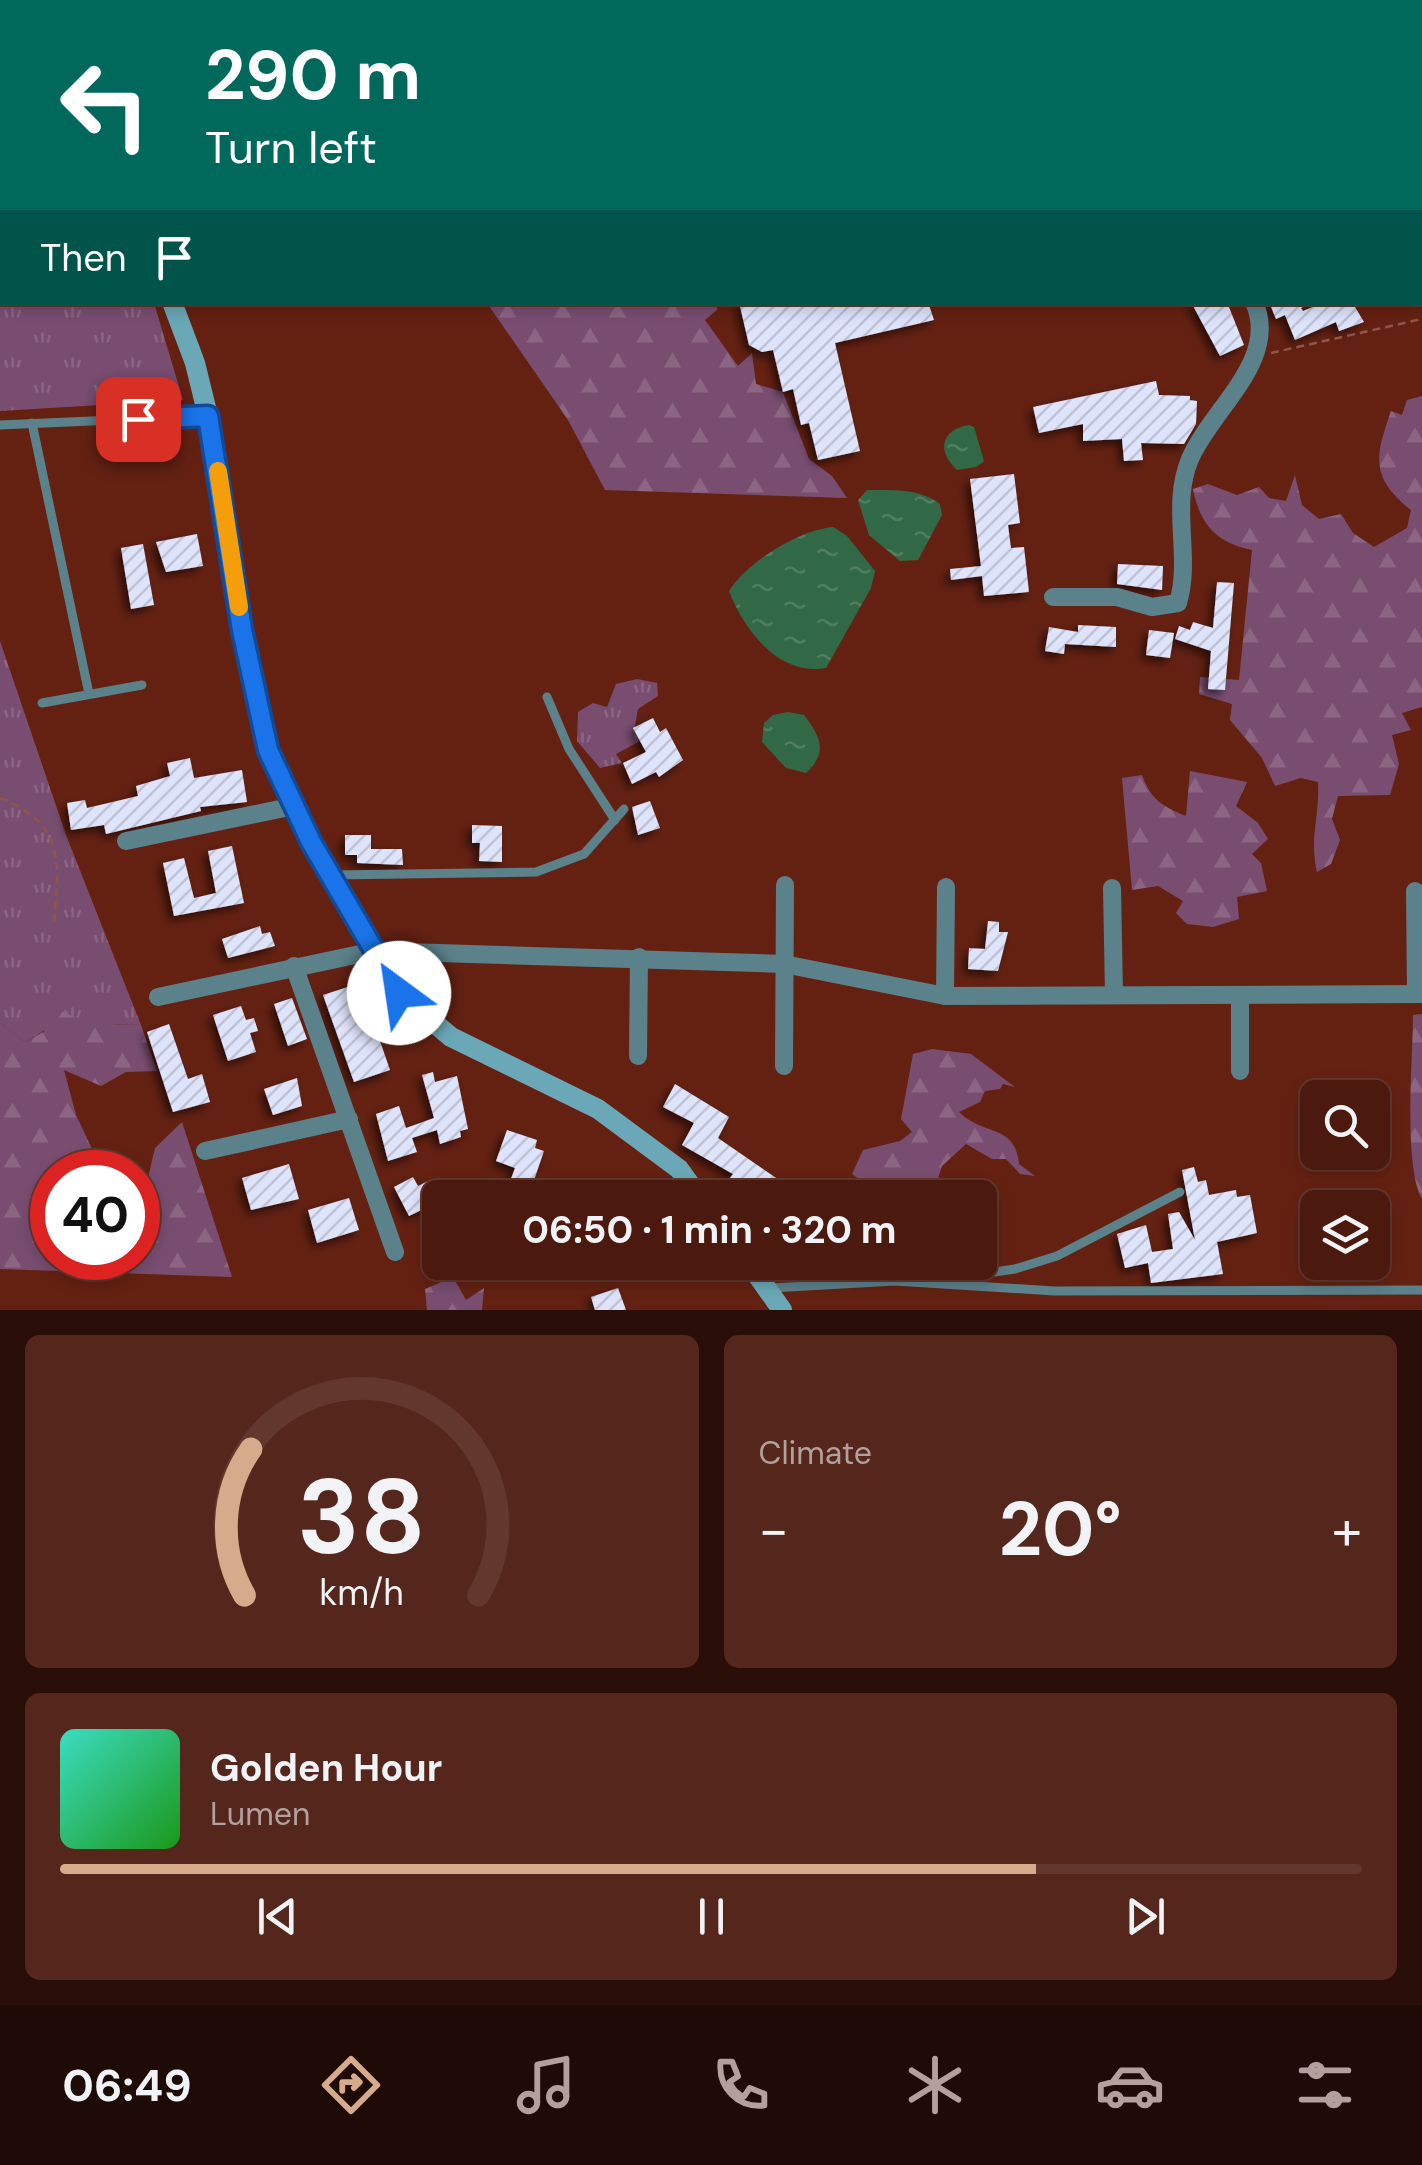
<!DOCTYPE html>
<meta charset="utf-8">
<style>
body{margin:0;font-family:"DM Sans",sans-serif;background:#55261c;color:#f1f3f6;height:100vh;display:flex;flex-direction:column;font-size:38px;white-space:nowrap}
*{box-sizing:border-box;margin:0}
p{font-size:32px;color:#b2a09e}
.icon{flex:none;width:55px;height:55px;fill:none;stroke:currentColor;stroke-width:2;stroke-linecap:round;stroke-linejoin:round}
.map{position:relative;height:1310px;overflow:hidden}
.sheet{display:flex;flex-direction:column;gap:25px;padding:25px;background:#290e08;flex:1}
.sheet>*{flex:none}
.hud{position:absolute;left:0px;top:0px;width:1422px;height:305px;box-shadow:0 5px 15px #0003,0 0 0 2px #62382e;background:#00695c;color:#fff;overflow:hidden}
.fabs{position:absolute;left:1300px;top:1080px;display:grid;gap:20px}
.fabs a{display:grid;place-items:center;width:90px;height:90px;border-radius:15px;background:#4b190e;box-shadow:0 5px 15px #0003,0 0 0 2px #62382e;font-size:50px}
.speed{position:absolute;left:30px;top:1150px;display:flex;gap:20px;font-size:50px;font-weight:700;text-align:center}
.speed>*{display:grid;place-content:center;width:130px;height:130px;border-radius:50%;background:#4b190e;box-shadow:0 5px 15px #0003,0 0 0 2px #62382e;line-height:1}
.speed .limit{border:15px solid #d22;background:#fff;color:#111}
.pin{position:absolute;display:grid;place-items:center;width:85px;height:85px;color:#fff;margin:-42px;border-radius:20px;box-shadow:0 5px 15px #0006}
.me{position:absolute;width:110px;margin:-55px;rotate:329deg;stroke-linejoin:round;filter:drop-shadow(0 0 8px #0008)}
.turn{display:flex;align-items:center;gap:35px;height:210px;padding:0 40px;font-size:45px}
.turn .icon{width:130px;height:130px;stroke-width:2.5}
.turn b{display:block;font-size:70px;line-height:85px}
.then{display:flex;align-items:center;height:95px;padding:0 40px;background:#0003;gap:20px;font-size:38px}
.big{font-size:75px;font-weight:700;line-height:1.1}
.sheet .card{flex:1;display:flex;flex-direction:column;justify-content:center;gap:15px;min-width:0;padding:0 35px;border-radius:15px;background:#55261c}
.sheet .dial{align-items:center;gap:0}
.dial svg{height:260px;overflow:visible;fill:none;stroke:#62382e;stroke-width:7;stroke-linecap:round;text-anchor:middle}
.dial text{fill:#f1f3f6;stroke:none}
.song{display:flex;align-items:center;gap:30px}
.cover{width:120px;height:120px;border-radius:15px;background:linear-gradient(135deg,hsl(170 70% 55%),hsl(120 70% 35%))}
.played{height:10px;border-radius:5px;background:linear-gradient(90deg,#d6ab8b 75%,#62382e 75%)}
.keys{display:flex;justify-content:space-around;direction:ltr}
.heat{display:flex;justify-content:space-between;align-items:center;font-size:55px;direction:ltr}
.sheet .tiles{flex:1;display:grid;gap:25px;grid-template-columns:1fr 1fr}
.card:last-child{grid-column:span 2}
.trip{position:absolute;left:422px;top:1180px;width:575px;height:100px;border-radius:15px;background:#4b190e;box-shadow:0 5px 15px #0003,0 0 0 2px #62382e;font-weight:700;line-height:100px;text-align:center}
.dock{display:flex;height:160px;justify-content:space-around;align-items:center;background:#1e0a06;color:#b2a09e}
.dock .icon{width:70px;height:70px}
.dock .active{color:#d6ab8b}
.dock b{font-size:45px;color:#f1f3f6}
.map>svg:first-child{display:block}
</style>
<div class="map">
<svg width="1422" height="1310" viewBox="0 0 1422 1310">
<defs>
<pattern id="grass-tufts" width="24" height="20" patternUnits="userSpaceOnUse" patternTransform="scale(2.5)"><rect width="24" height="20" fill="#794d70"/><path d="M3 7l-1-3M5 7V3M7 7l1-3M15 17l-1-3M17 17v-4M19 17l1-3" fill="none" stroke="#8c6583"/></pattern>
<pattern id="forest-firs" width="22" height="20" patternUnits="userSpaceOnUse" patternTransform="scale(2.5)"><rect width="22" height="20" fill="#794d70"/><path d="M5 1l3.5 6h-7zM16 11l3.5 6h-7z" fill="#8c6583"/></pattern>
<pattern id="water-ripples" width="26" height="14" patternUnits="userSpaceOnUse" patternTransform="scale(2.5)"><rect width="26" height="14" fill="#316946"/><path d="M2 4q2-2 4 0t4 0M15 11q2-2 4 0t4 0" fill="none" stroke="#4f7d5f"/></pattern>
<pattern id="building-hatch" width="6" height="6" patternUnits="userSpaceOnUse" patternTransform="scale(2.5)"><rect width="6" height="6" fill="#dee4fc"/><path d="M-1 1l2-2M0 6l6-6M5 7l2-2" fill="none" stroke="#c0c2d5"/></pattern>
<filter id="shadow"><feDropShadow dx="-4.5" dy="4.5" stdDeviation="5" flood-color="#0009"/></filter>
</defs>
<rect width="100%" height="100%" fill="#642112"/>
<!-- grass -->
<g fill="url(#grass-tufts)">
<polygon points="0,268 2,302 154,303 183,400 0,411"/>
<polygon points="0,641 66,835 141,1025 97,1024 67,1017 25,1042 0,1023"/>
<polygon points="637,679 657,683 658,696 638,709 634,731 640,741 616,754 622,763 600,768 577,741 578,712 593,703 607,707 616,684"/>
</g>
<!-- forest -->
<g fill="url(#forest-firs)">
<polygon points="487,303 712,303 718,309 705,320 738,366 752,353 756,384 783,392 809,459 832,476 847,498 605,490 568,420"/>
<path d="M1422 396V707L1402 713 1411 730 1392 735 1399 764 1390 795 1338 796 1332 819 1340 840 1331 864 1317 872C1309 839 1320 815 1318 782L1301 778 1275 786 1262 758 1230 720 1232 704 1199 694 1200 677 1239 680 1252 550C1217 543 1200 525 1193 489L1208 484 1237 495 1259 487 1269 498 1286 501 1295 475 1302 505 1319 519 1341 514 1353 533 1374 547 1407 528 1411 510C1370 477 1375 457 1391 411L1402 415 1407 400Z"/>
<path d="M1190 771 1247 782 1236 806 1258 823 1268 839 1252 854 1261 863 1267 891 1237 897 1239 919 1213 927 1187 924 1176 913 1183 901 1158 886 1132 890 1122 778 1142 775C1151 800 1162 806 1186 816Z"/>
<path d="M39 994C75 1025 95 1024 141 1025L157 1071 126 1072 101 1086 64 1070 76 1115 103 1172H52V1258H138V1188L147 1182 155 1148 182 1122 232 1277 0 1269V1023L25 1042 45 1031 27 1015Z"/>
<path d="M1422 1014V1199C1403 1164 1413 1059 1413 1015Z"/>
<path d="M932 1049 971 1054 1015 1087 1003 1084 1000 1089 985 1091 980 1102 959 1112C984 1137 1015 1123 1019 1164L1035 1176 1020 1174 1006 1159H992L966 1144 942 1166 932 1197H883L852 1174 863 1150 900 1141 912 1132 901 1119 913 1054Z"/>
<polygon points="453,1277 466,1300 484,1288 482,1310 427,1310 425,1289"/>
</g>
<!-- water -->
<g fill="url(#water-ripples)">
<path d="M969 425 974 427 984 461 976 467 957 470C936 450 941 430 969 425Z"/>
<path d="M867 490C891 490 920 488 940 504L942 515 918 560 900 561 869 535 858 500Z"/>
<path d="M833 527 847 536 875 571 871 588 826 668C779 677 744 630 729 591 747 562 799 530 833 527Z"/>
<path d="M788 712 804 715C821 737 828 753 806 773L786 768 762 742 764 723 773 715Z"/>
</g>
<!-- building -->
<g fill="url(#building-hatch)" filter="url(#shadow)">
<polygon points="739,302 928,302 934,320 835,343 860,451 818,460 809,423 801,425 793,389 783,392 773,350 762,352 749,345"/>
<polygon points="1191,302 1227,302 1244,345 1220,356"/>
<polygon points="1269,302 1313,302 1301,308 1303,311 1325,302 1352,302 1364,322 1339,331 1336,322 1295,340 1285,315 1276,319"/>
<polygon points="1156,381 1159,395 1190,396 1190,400 1197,401 1196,424 1184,444 1141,443 1143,460 1124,461 1122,439 1083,441 1083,424 1039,433 1033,407"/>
<polygon points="1014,474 1020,523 1008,525 1011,548 1024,547 1029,592 984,596 982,576 951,580 950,569 981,566 970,479"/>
<polygon points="197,534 203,566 166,572 156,542"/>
<polygon points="143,544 154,605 131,609 121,548"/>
<polygon points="1118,564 1163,566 1162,590 1117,584"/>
<polygon points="1217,582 1234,583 1225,690 1208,689 1211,651 1175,639 1179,626 1190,630 1193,622 1213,628"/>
<polygon points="1078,625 1116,627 1116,647 1065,644 1064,654 1045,651 1049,627 1078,632"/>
<polygon points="1149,630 1174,633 1170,658 1146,655"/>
<polygon points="653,718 660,732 666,728 683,760 659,777 656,772 632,784 623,763 646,752 633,728"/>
<polygon points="190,758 194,778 242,770 247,802 200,807 201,811 106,834 104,825 71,830 67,803 85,800 87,808 138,796 136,786 170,776 167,763"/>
<polygon points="650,801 660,828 638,835 632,807"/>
<polygon points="472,825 502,826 502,862 479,861 480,843 472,843"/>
<polygon points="345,835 371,835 371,849 402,849 403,865 357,863 357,855 345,855"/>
<polygon points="232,846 244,903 174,916 163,863 184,858 194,898 216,893 208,851"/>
<polygon points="988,921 999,922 999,932 1008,932 998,971 968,969 969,948 985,949"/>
<polygon points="260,926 262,934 270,932 275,946 228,958 222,939"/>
<polygon points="360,983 390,1070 354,1082 323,995"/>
<polygon points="292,998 307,1039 288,1046 274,1004"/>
<polygon points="241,1006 246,1020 254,1018 258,1031 250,1033 256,1052 228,1061 213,1015"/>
<polygon points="169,1024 188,1079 202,1074 210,1102 173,1112 147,1032"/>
<polygon points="433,1072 435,1082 457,1076 468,1129 460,1131 461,1137 440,1144 437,1130 412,1138 417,1152 388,1161 376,1114 399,1106 406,1128 434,1118 422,1075"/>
<polygon points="297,1078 302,1106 273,1115 264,1089"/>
<polygon points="675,1084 729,1117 718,1138 779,1180 769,1198 751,1198 754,1193 730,1178 733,1174 682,1145 694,1123 663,1107"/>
<polygon points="507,1130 537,1140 535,1148 544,1151 533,1183 540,1185 536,1198 504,1198 515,1168 496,1161"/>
<polygon points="289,1164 299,1199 251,1210 242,1178"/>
<polygon points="1194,1167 1198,1182 1206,1180 1209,1195 1236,1190 1237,1197 1250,1195 1257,1233 1217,1242 1223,1274 1151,1283 1148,1263 1125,1268 1117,1234 1146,1225 1152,1252 1173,1249 1168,1214 1179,1212 1195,1240 1182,1170"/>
<polygon points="413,1177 418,1186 430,1180 440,1201 409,1216 394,1187"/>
<polygon points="349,1198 359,1230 317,1243 308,1210"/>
<polygon points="618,1288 626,1310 595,1310 591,1297"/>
</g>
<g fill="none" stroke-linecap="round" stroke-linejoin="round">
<!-- path -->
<g stroke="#905547" stroke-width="2.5" stroke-dasharray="8 5" stroke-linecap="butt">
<polyline points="1293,2 1299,0"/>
<polyline points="1420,131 1422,130"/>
<polyline points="1271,353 1422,319"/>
<path d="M0 798C66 824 59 863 54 924"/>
</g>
<!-- lane -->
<g stroke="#5b818a" stroke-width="9">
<polyline points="32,423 89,694"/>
<polyline points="0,425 205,416"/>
<polyline points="547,697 569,749 615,820"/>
<polyline points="42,703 142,685"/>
<polyline points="333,875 536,872 584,854 624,809"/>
<polyline points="946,1279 1015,1269 1057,1256 1180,1192"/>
<polyline points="771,1288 895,1281 1054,1291 1422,1290"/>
</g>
<!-- street -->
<g stroke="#5b818a" stroke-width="18">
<polyline points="454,0 456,2"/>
<polyline points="1246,2 1246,0"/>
<polyline points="0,149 2,148"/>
<path d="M1053 597H1117L1152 607 1178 603C1192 556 1170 506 1190 459 1212 408 1280 360 1254 302"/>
<polyline points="126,841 294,806"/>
<polyline points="1112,888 1114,995"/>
<polyline points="1415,891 1416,994"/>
<polyline points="294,966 395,1252"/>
<polyline points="1240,995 1240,1071"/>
<polyline points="945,996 946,887"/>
<polyline points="158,997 374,951 784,964 945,996 1422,994"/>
<polyline points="638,1056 639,957"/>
<polyline points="784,1066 785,885"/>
<polyline points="205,1151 349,1119"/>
</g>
<!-- secondary -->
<g stroke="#6aa8b7" stroke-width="20">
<polyline points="0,41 2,45"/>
<polyline points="0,252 2,252"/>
<polyline points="172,302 195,363 208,416 242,630 269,750 311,842 374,951 399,993 451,1037 598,1109 679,1169 700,1198"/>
<polyline points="748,1262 782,1310"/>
</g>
<!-- primary -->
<g stroke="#74c6da" stroke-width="25">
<polyline points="1206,2 1211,0"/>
<polyline points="0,209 2,209"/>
</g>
</g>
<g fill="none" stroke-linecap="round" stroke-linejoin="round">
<defs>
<polyline id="route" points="138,419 208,416 242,630 268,750 311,842 399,993"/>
</defs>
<!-- route casing -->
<use href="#route" stroke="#114b97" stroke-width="25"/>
<!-- route -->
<use href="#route" stroke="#1a73e8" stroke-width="18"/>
<!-- slow -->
<polyline stroke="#f59e0b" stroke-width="18" points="218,471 239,607"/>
</g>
</svg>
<div class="fabs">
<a><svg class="icon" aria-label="search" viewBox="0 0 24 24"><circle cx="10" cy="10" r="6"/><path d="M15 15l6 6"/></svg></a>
<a><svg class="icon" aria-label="layers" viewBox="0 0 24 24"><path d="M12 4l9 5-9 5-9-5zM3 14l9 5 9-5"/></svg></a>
</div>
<div class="speed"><div class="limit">40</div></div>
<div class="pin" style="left:138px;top:419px;background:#d93025"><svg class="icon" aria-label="arrive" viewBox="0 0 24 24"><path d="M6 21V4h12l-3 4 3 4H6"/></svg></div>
<svg class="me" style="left:399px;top:993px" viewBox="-20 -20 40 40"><circle r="19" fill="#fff"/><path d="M0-13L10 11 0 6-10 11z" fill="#1a73e8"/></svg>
<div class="trip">06:50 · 1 min · 320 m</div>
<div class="hud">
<div class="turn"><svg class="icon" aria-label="left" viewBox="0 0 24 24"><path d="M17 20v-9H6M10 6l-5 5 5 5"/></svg><div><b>290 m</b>Turn left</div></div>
<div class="then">Then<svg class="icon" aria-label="arrive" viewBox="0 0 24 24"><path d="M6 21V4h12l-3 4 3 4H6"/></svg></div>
</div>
</div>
<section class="sheet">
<div class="tiles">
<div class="card dial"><svg viewBox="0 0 100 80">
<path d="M14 69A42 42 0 1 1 86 69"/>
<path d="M14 69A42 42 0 0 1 16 24" stroke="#d6ab8b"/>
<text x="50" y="56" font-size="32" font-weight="700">38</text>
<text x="50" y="72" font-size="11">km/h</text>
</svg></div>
<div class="card"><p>Climate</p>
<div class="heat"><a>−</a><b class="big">20°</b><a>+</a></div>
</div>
<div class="card">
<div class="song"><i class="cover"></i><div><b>Golden Hour</b><p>Lumen</p></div></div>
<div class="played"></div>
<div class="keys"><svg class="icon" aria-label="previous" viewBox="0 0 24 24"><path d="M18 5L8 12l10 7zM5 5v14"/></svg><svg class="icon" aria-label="pause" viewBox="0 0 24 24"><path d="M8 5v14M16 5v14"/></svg><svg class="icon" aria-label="next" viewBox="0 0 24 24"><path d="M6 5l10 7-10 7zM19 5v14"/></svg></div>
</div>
</div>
</section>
<nav class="dock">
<b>06:49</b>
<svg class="icon active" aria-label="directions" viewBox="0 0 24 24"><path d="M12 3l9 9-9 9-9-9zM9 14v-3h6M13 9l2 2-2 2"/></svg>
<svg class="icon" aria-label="music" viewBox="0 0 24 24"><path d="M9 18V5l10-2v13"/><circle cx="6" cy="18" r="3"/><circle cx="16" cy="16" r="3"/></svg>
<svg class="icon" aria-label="phone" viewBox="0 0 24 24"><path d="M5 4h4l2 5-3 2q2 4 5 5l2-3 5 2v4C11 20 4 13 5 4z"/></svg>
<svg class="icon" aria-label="climate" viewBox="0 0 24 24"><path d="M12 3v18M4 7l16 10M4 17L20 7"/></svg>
<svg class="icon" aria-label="car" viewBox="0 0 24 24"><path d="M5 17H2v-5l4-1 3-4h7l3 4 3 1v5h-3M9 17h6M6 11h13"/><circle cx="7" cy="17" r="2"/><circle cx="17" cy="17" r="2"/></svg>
<svg class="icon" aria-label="filters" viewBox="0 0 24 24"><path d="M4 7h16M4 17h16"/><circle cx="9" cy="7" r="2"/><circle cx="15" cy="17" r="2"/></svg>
</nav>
